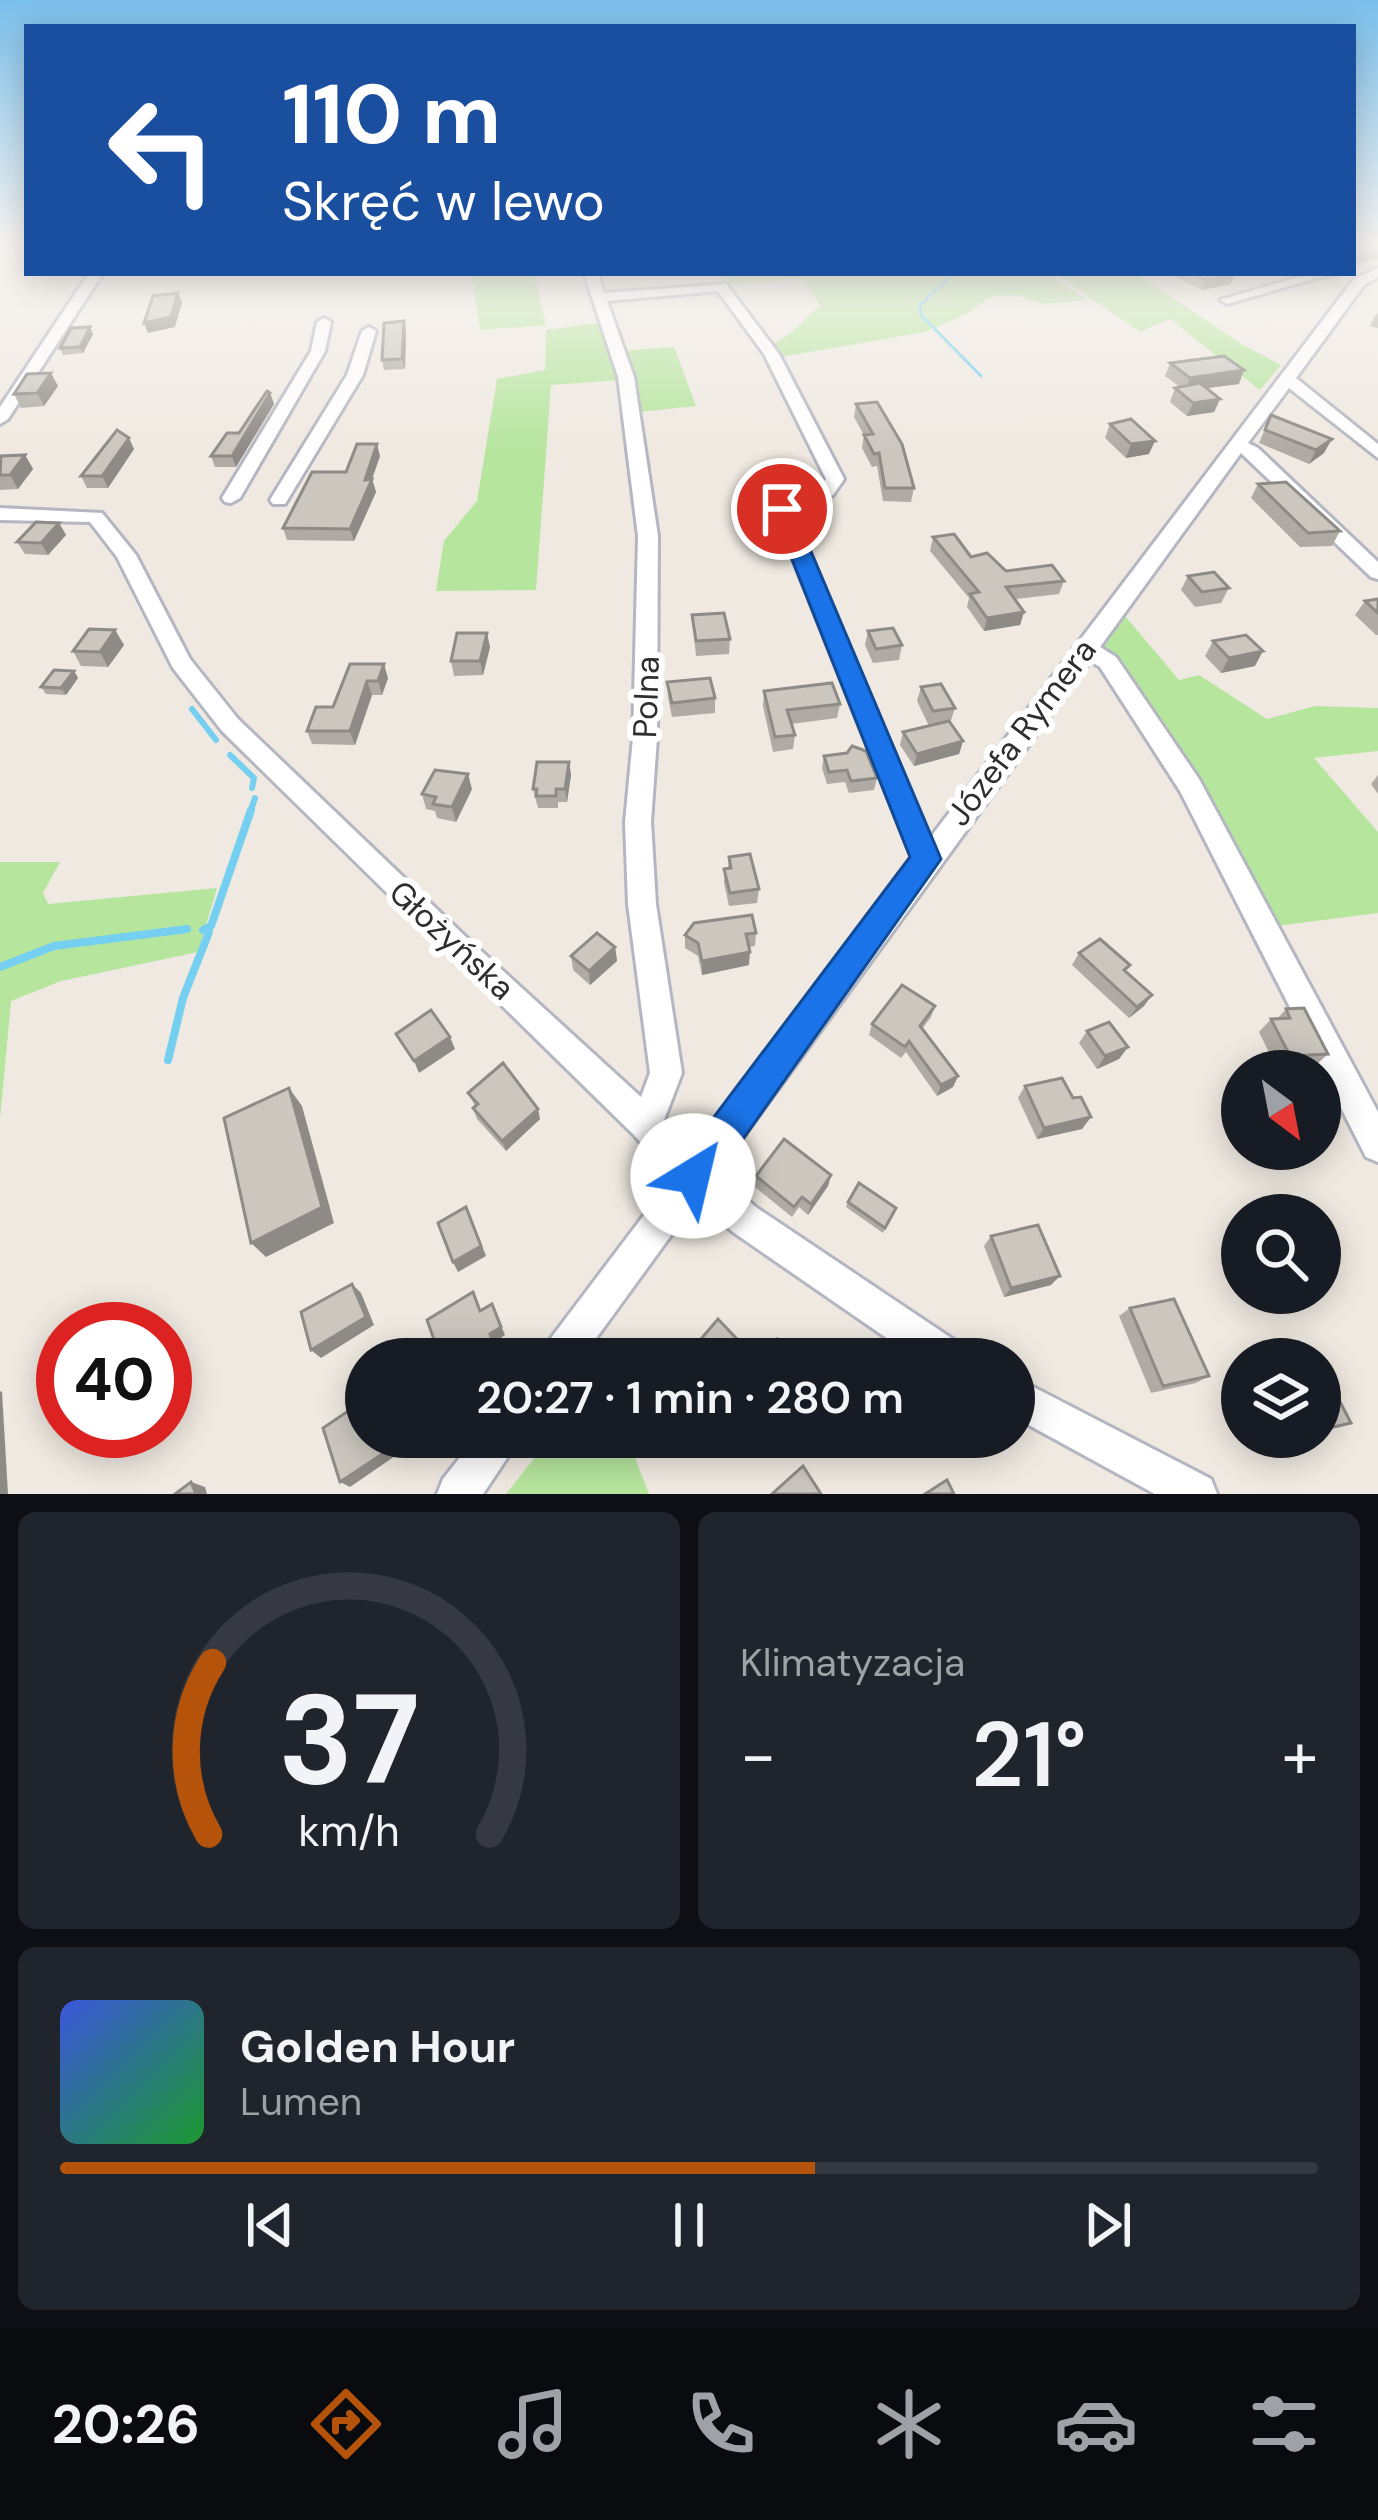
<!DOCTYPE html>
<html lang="pl">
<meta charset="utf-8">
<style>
body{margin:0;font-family:"DM Sans",sans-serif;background:#20242c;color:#f1f3f6;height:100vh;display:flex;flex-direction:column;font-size:45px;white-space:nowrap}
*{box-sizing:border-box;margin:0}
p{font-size:39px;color:#9ea1a6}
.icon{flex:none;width:66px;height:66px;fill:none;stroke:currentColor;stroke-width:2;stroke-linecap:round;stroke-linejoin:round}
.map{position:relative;height:1494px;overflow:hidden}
.side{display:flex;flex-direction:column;gap:18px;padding:18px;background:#0d0f14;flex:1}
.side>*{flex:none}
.hud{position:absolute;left:24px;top:24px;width:1332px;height:252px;border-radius:0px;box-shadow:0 6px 30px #0003;background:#1a4fa0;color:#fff;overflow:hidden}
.needle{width:78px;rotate:148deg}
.fabs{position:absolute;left:1221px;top:1050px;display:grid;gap:24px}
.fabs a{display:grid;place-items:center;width:120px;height:120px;border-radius:50%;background:#171b24;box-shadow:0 6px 30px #0003;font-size:60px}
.speed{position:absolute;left:36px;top:1302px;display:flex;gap:24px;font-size:60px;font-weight:700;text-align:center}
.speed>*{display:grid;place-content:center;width:156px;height:156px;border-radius:50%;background:#171b24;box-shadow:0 6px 30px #0003;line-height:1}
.speed .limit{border:18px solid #d22;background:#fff;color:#111}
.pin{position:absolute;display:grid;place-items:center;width:102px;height:102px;color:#fff;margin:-51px;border:6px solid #fff;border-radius:50%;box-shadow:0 3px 12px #0007}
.me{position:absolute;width:132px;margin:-66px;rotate:36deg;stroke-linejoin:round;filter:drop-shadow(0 0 9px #0008)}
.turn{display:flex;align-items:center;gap:42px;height:252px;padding:0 60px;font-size:54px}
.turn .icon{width:156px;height:156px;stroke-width:2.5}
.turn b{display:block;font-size:84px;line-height:102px}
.big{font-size:90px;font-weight:600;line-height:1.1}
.side .widget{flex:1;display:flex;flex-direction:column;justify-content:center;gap:18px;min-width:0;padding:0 42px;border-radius:18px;background:#20242c}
.side .dial{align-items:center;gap:0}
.dial svg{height:312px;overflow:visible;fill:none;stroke:#363941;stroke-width:7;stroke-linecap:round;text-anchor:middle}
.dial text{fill:#f1f3f6;stroke:none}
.song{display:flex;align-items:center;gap:36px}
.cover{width:144px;height:144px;border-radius:18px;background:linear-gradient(135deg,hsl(230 70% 55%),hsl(130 70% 35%))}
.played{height:12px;border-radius:6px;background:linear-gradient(90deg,#b45309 60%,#363941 60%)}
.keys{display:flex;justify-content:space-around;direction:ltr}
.heat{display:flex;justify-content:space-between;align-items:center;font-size:66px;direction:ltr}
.side .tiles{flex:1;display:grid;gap:18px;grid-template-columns:1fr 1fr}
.widget:last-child{grid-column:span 2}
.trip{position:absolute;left:345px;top:1338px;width:690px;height:120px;border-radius:60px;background:#171b24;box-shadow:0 6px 30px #0003;font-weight:600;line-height:120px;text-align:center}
.tab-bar{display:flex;height:192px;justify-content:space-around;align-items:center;background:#090b0e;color:#9ea1a6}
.tab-bar .icon{width:84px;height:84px}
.tab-bar .on{color:#b45309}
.tab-bar b{font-size:54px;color:#f1f3f6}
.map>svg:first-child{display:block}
</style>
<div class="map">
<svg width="1378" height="1494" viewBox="0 0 1378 1494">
<rect width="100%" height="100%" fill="#efe9e1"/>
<!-- green -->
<g fill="#b6e59e">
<polygon points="471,273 568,273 535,277 546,325 480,330"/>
<polygon points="722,273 1045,273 1088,300 1041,304 1019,295 992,296 968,313 926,332 780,357 770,345 790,334 820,305 801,278 730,286"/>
<polygon points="1054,273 1136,273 1241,344 1281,365 1260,390 1170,319 1140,332"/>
<polygon points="606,322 620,380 551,385 536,590 436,591 444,541 477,501 497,379 545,370 546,330"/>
<polygon points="674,347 696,406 638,412 622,351"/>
<polygon points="1125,616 1179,680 1199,675 1267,719 1315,706 1378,708 1378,751 1314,758 1378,832 1378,913 1276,926 1102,644"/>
<polygon points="0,862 60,862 43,893 48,904 217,888 198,952 61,981 11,1001 0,1119"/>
<polygon points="551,1437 627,1437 649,1494 506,1494"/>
</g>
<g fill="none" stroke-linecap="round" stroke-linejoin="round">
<!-- stream-far2 -->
<polyline stroke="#75cff0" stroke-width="3" points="954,273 920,305 921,315 981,376"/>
<!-- stream-far1 -->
<g stroke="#75cff0" stroke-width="6">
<polyline points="192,709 216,740"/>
<polyline points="230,755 254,778 252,788"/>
<polyline points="250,813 255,798"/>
</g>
<!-- stream -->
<g stroke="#75cff0" stroke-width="8">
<polyline points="0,967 54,946 187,929"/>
<polyline points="168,1060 183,998 209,932 203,930 211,926 251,810"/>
</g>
<defs>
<g id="minor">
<path d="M1378 268V277L1364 285 1296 378 1378 444V458L1289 388 1248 443 1258 448 1378 562V579L1371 577 1241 453 1100 647 1116 657 1199 779 1378 1112V1162L1366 1157 1180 791 1100 667 1090 661 716 1174 757 1208 963 1346 969 1359H917L733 1232 696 1201 581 1359H539L545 1346 672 1178 634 1135 222 731 173 668 117 557 90 522 0 520V508L102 513 136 555 190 659 238 719 468 939 641 1097 650 1073 628 904 625 822 633 738 638 536 618 377 584 273H598L604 293 726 284 779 354 844 479 833 495 792 511 930 838 1354 279ZM718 291 764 354 826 479 821 487 773 509 913 860 693 1151 664 1120 682 1073 656 904 651 822 657 738 658 536 634 377 607 301Z"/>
<polygon points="89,273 103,273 8,419 0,424 0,407"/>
<polygon points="1312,273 1334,273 1227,304 1220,300"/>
<polygon points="324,318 331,322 325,351 240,498 231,503 225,502 222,498 311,351 317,322"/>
<polygon points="369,327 376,331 363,375 285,504 273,504 270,500 347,375 362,331"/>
<polygon points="1014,1377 1211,1479 1217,1494 1155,1494 1014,1417"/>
<polygon points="476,1437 521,1437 483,1494 437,1494 443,1479"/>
</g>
</defs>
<!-- minor casing -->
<use href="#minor" stroke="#b4b7c1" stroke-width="6"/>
<!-- minor -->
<use href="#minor" fill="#fff" fill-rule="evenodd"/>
</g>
<!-- wall -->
<g fill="#afaba4">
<polygon points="1167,273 1235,273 1231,284 1202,290"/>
<polygon points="1378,313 1378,328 1370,326 1375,316"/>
<polygon points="404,321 406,331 405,369 384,370 382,360"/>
<polygon points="90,327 93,334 83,353 63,355 60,348"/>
<polygon points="1170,363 1239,384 1206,388 1220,399 1214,412 1187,416 1170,402 1175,388 1180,387 1165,376"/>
<polygon points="58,386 44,406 21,408 14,394"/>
<polygon points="270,393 274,404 236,467 215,467 211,456 239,433"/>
<polygon points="856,404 914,488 911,502 883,501 877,466 872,467 862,448 864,435 854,417"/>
<polygon points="1271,415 1324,453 1309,464 1259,443"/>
<polygon points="1110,424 1149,454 1126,458 1105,438"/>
<polygon points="134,449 108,488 87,488 81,476"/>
<polygon points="25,455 33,469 18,489 0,490 0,458"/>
<polygon points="380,456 372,479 376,492 354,541 287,540 283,528 346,472"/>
<polygon points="1258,484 1340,531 1332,546 1300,547 1251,498"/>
<polygon points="59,523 66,535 48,555 25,554 17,542"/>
<polygon points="933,537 971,557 1006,571 1064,581 1059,594 1015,599 1024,612 1020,625 984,631 967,607 969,598 930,551"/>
<polygon points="1188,576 1229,588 1221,603 1195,607 1181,590"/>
<polygon points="1378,599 1378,635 1376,635 1355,615 1365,601"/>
<polygon points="692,615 730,639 729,654 696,656"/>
<polygon points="115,630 124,645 108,667 81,666 73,651"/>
<polygon points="868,631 902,645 899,660 873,663 865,645"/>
<polygon points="1213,641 1255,666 1221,673 1205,656"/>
<polygon points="490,647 483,675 454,676 451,661"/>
<polygon points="350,664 388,678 382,695 372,695 355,745 312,744 307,731 333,707"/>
<polygon points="74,671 78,678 66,695 46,694 41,687"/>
<polygon points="667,682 715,698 715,713 672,717 668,697"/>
<polygon points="921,687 955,708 950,723 963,741 959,754 914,766 900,745 903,732 929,726 917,701"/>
<polygon points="764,691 840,704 837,718 791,724 795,735 793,749 773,752 763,706"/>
<polygon points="824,756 877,778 874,790 849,793 845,782 827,784 822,768"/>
<polygon points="569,762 571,775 567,802 558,802 558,808 538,808 533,789"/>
<polygon points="1378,775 1378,794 1371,784"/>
<polygon points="472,789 456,822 437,818 435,811 426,809 422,794"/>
<polygon points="729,857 759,889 757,903 729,906 724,883 724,869 728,868"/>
<polygon points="756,933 755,946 749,947 749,965 702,975 698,956 685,948 685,935"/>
<polygon points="615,947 617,961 590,985 573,970 571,956"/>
<polygon points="1079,953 1126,971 1144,1006 1129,1018 1072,965"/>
<polygon points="935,1006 931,1017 922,1029 958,1076 953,1087 937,1096 906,1052 901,1058 869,1035 872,1024"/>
<polygon points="1286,1009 1328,1054 1315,1066 1277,1069 1259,1032 1271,1019 1277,1019"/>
<polygon points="1087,1031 1128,1047 1119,1059 1097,1069 1079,1043"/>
<polygon points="1320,1080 1339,1117 1325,1129 1320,1129"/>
<polygon points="1025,1086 1091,1117 1082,1129 1037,1139 1018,1098"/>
<polygon points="468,1093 540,1119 506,1151 477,1119 473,1108 475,1106"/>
<polygon points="831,1175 828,1186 808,1215 799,1207 792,1217 755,1187 756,1176"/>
<polygon points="848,1202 896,1208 883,1233 846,1207"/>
<polygon points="991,1236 1051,1285 1004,1297 984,1246"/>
<polygon points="1130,1308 1209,1376 1196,1383 1151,1393 1119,1316"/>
</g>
<!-- shaded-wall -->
<g fill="#8e8b86">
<polygon points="1378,250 1378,259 1354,264 1359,254"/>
<polygon points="1235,273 1231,284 1202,290 1206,280"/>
<polygon points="178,293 182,303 175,327 148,333 144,323"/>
<polygon points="404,321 406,331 405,369 402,359"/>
<polygon points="90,327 93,334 83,353 80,347"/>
<polygon points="1244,370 1239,384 1185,391 1190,378"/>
<polygon points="51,373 58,386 44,406 37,393"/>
<polygon points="270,393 274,404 236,467 232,456"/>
<polygon points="1220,399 1214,412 1187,416 1193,403"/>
<polygon points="129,438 134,449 108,488 102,476"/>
<polygon points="1332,439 1324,453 1309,464 1316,450"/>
<polygon points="1155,441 1149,454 1126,458 1131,444"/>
<polygon points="377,444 380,456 371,482 372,479 376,492 354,541 350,529"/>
<polygon points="25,455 33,469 18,489 10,475"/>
<polygon points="59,523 66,535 48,555 41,543"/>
<polygon points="1024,612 1020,625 984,631 987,618"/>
<polygon points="115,630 124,645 108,667 100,652"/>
<polygon points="487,633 490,647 483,675 480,661"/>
<polygon points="1263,651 1255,666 1221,673 1229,658"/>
<polygon points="384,664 388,678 382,695 378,681"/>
<polygon points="74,671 78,678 66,695 61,688"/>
<polygon points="367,681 372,695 355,745 350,731"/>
<polygon points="963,741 959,754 914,766 917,754"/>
<polygon points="569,762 571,775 567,802 565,789"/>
<polygon points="468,774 472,789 456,822 452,807"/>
<polygon points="615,947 617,961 590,985 589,971"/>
<polygon points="750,952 749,965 702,975 702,961"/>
<polygon points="1152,995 1144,1006 1129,1018 1137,1007"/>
<polygon points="450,1037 455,1049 419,1073 414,1061"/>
<polygon points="1128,1047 1119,1059 1097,1069 1105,1056"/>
<polygon points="958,1076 953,1087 937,1096 941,1085"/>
<polygon points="289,1088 302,1106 334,1223 266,1257 251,1243"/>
<polygon points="538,1109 540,1119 506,1151 502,1141"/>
<polygon points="1091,1117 1082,1129 1037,1139 1044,1128"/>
<polygon points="831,1175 828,1186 808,1215 811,1204"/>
<polygon points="471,1217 486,1256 458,1272 453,1262"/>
<polygon points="1060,1276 1051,1285 1004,1297 1011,1288"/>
<polygon points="352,1284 361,1293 374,1325 321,1358 311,1350"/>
<polygon points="492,1304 505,1335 495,1342 498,1352 486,1359 469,1359 490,1334"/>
<polygon points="0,1391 2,1392 8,1494 0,1494"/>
<polygon points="387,1437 393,1437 398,1454 350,1487 340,1482"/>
<polygon points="191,1482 205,1487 207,1494 196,1494"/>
</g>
<!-- building -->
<g fill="#cbc7bf" stroke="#8e8b86" stroke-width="3">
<polygon points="1353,242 1375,242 1378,244 1378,250 1359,254 1353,250"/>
<polygon points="1192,273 1235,273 1206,280"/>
<polygon points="178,293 171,317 144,323 153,296"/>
<polygon points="404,321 402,359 382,360 384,323"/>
<polygon points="90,327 80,347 60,348 71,328"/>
<polygon points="1224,356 1244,370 1190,378 1170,363"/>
<polygon points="51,373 37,393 14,394 27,374"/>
<polygon points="1200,383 1220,399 1193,403 1175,388"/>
<polygon points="267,391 270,393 232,456 211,456 227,433 239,433"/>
<polygon points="877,402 902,444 914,488 885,488 879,453 874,454 864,435 873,434 856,404"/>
<polygon points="1271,415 1332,439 1316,450 1265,430"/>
<polygon points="1131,419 1155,441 1131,444 1110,424"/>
<polygon points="117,430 129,438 102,476 81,476"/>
<polygon points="357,444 377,444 365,480 372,479 350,529 283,528 312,472 346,472"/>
<polygon points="25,455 10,475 0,475 1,456"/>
<polygon points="1286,482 1340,531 1308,533 1258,484"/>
<polygon points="36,522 59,523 41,543 17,542"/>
<polygon points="954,534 971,557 987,553 1006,571 1052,565 1064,581 1006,587 1024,612 987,618 970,594 979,592 933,537"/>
<polygon points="1214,572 1229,588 1202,592 1188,576"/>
<polygon points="1378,599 1378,613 1365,601"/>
<polygon points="724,613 730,639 696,641 692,615"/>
<polygon points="893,628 902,645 876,649 868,631"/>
<polygon points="89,629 115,630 100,652 73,651"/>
<polygon points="457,633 487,633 480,661 451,661"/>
<polygon points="1246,635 1263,651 1229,658 1213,641"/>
<polygon points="350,664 384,664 378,681 367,681 350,731 307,731 316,707 333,707"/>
<polygon points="54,670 74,671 61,688 41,687"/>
<polygon points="710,678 715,698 672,703 667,682"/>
<polygon points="832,683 840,704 787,710 795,735 775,737 764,691"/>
<polygon points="941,684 955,708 933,711 921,687"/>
<polygon points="949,721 963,741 917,754 903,732"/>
<polygon points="852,746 866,751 877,778 851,781 847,770 829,772 824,756 847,753"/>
<polygon points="537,762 569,762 565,789 556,789 556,796 536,796 537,789 533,789"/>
<polygon points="435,770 468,774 452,807 433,804 436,797 422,794"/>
<polygon points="750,854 759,889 730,893 724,869 731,868 729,857"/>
<polygon points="752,915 756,933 746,934 750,952 702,961 698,943 685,935 694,923"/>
<polygon points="597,933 615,947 589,971 571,956"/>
<polygon points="1100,939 1130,965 1124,970 1152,995 1137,1007 1079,953"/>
<polygon points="902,985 935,1006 920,1026 958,1076 941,1085 909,1041 905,1047 872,1024"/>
<polygon points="1304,1008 1328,1054 1290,1056 1271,1019 1290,1018 1286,1009"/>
<polygon points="431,1010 450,1037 414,1061 396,1034"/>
<polygon points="1109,1022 1128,1047 1105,1056 1087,1031"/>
<polygon points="503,1063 538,1109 502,1141 473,1108 478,1104 468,1093"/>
<polygon points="1062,1078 1073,1098 1081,1097 1091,1117 1044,1128 1025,1086"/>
<polygon points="1320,1080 1339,1117 1320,1118"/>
<polygon points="289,1088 322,1207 251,1243 224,1118"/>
<polygon points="784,1139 831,1175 811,1204 802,1197 794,1207 756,1176"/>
<polygon points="859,1183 896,1208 885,1228 848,1202"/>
<polygon points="466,1207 481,1246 453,1262 438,1223"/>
<polygon points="1038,1225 1060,1276 1011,1288 991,1236"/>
<polygon points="352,1284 366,1317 311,1350 301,1312"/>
<polygon points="473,1292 480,1311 492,1304 501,1327 490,1334 493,1344 469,1359 441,1359 427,1320"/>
<polygon points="1174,1299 1209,1376 1163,1386 1130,1308"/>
<polygon points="718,1319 753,1356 777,1339 786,1359 684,1359"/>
<polygon points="1320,1365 1321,1365 1351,1423 1320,1430"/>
<polygon points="366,1399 366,1437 387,1437 390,1449 340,1482 323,1428"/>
<polygon points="803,1466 821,1494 772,1494"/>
<polygon points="947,1480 954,1494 925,1494"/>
<polygon points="191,1482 196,1494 175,1494"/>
</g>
<!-- sky -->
<linearGradient id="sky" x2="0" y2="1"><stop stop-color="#7abfeb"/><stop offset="0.54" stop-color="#f8f5f2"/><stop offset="1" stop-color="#f8f5f2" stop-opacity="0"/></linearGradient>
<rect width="1378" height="451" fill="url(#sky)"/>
<!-- route -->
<polygon fill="#1a73e8" stroke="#114b97" stroke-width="3" points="782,502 793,509 941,859 707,1190 693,1195 680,1190 674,1176 680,1162 910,857 772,509"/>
<g text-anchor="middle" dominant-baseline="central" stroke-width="12" stroke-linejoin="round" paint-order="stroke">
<!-- street labels -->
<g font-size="33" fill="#2e2e2e" stroke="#fff">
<text transform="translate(646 697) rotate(-88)">Polna</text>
<text transform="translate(1021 732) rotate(-53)">Józefa Rymera</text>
<text transform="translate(452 940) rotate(43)">Głożyńska</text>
</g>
</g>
</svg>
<div class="fabs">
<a><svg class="needle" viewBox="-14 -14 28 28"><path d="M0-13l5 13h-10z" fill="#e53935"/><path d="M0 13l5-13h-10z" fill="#9ea1a6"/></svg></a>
<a><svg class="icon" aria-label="search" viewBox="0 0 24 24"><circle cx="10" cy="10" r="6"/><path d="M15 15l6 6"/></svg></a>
<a><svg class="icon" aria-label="layers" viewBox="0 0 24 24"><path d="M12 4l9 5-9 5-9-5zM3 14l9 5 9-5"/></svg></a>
</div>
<div class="speed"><div class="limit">40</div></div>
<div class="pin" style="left:782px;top:509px;background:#d93025"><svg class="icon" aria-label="arrive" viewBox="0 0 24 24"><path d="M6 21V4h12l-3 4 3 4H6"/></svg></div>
<svg class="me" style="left:693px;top:1176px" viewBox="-20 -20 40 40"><circle r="19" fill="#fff"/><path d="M0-13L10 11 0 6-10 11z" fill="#1a73e8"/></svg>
<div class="trip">20:27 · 1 min · 280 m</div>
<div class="hud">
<div class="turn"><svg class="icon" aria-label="left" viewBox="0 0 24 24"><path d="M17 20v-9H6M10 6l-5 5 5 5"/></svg><div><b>110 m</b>Skręć w lewo</div></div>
</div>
</div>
<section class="side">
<div class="tiles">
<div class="widget dial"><svg viewBox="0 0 100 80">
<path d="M14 69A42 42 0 1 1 86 69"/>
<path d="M14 69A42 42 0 0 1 15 25" stroke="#b45309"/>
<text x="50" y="56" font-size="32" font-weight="700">37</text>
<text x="50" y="72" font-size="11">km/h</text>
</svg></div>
<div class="widget"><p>Klimatyzacja</p>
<div class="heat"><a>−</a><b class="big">21°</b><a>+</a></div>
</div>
<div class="widget">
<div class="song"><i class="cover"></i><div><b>Golden Hour</b><p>Lumen</p></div></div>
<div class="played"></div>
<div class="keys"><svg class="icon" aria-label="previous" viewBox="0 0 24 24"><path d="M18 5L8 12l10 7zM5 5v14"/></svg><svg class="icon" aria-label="pause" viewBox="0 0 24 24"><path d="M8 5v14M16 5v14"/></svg><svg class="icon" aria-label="next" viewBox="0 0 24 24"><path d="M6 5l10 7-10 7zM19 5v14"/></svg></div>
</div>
</div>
</section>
<nav class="tab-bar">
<b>20:26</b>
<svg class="icon on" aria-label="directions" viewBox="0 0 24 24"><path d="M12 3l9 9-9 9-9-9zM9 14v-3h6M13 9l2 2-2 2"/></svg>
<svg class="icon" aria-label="music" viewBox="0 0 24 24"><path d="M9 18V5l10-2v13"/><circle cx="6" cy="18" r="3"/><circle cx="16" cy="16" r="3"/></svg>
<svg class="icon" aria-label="phone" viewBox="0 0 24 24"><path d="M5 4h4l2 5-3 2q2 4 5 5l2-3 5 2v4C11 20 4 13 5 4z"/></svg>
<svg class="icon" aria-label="climate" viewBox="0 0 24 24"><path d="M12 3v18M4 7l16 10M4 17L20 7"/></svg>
<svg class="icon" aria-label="car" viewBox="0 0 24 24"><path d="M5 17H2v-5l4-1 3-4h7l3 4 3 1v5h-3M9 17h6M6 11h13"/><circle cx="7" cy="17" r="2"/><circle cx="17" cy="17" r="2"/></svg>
<svg class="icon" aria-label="filters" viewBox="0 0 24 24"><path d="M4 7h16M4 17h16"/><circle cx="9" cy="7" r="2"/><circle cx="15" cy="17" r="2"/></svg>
</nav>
